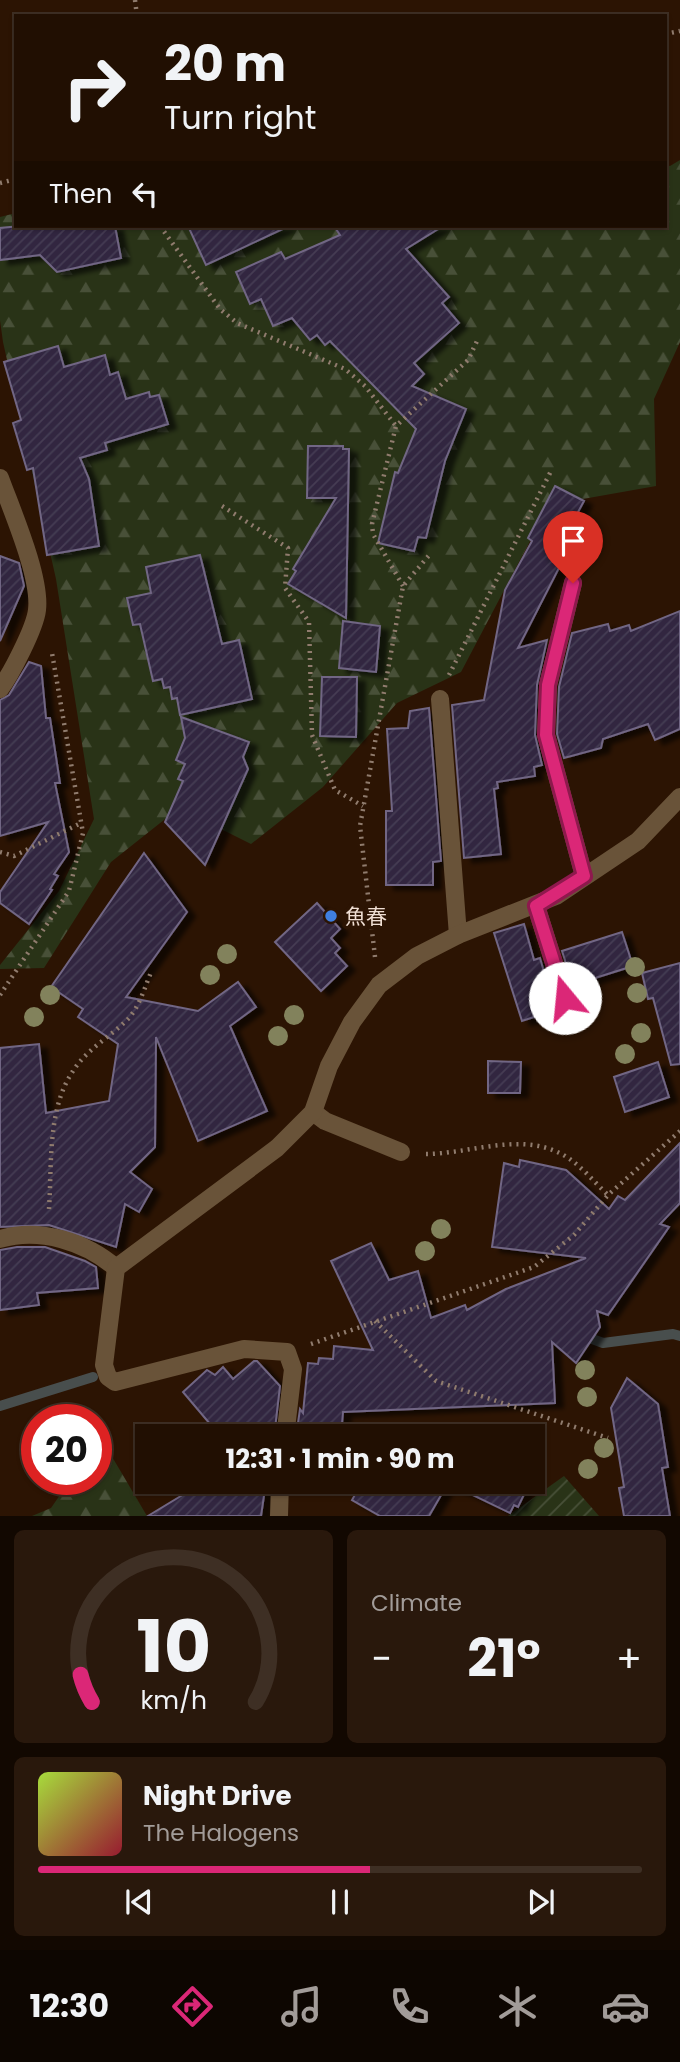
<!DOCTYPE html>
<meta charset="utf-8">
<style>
body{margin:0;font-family:Poppins,"Noto Sans JP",sans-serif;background:#29180c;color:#f1f3f6;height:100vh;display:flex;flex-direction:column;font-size:26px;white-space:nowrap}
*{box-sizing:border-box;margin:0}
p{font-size:23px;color:#a29c99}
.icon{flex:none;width:38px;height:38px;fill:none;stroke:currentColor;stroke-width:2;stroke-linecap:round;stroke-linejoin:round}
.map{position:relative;height:1516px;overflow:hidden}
.side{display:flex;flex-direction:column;gap:14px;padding:14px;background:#120801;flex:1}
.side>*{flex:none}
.hud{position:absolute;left:14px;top:14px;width:653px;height:214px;border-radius:0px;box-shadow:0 2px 5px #0004,0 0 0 2px #3e2f24;background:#210f02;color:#f1f3f6;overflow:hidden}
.speed{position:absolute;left:21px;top:1404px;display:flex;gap:14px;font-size:35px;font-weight:700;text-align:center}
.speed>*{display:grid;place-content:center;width:91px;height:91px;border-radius:50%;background:#210f02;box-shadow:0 2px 5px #0004,0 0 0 2px #3e2f24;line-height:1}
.speed .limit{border:10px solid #d22;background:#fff;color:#111}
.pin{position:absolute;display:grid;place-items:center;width:60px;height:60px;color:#fff;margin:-72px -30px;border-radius:50% 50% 50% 0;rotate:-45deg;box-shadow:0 0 7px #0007}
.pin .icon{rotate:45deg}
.me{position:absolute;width:77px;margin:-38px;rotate:343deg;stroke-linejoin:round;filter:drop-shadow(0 0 5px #0008)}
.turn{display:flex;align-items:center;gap:24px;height:147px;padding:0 35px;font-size:32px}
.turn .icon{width:91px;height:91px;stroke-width:2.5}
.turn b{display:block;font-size:49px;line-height:60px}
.then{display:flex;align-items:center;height:66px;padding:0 35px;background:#0003;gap:14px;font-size:26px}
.big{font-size:52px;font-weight:700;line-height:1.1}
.side .widget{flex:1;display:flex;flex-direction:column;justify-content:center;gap:10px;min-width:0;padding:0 24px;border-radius:10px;background:#29180c}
.side .dial{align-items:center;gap:0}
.dial svg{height:182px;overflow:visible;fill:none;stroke:#3e2f24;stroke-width:7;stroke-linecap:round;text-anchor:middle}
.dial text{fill:#f1f3f6;stroke:none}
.song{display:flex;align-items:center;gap:21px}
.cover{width:84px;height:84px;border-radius:10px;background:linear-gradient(135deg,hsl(80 70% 55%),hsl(350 70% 35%))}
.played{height:7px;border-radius:4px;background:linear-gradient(90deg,#db2777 55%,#3e2f24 55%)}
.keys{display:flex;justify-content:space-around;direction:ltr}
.heat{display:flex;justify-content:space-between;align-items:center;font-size:38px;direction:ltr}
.side .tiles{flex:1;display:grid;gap:14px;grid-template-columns:1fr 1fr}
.widget:last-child{grid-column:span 2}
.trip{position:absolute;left:135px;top:1424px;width:410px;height:70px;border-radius:0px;background:#210f02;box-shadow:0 2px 5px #0004,0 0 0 2px #3e2f24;font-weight:700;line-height:70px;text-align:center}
.tabs{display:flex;height:112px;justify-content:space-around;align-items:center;background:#0d0601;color:#a29c99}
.tabs .icon{width:49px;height:49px}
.tabs .selected{color:#db2777}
.tabs b{font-size:32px;color:#f1f3f6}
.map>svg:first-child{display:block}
</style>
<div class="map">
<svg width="680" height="1516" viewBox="0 0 680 1516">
<defs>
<pattern id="forest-firs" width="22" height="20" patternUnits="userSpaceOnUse" patternTransform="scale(1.75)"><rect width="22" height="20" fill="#293317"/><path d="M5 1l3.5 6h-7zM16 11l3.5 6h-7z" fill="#485038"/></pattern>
<pattern id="garden-furrows" width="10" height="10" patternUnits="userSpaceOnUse" patternTransform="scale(1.75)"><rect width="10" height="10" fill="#293317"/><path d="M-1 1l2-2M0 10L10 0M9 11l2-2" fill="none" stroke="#485038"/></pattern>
<pattern id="building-hatch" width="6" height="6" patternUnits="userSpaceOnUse" patternTransform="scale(1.75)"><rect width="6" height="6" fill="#312741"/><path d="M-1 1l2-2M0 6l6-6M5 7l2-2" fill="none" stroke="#453c53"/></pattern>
<filter id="shadow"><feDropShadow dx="8" dy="4.5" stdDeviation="2" flood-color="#0009"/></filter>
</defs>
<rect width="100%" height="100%" fill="#2c1403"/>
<!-- forest -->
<g fill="url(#forest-firs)">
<polygon points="680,160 680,342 654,399 656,486 549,505 461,672 397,703 323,787 251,844 179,808 111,862 44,968 0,969 0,965 59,891 94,819 56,579 3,342 0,320 0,217 16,213 16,226 665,226 665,165 670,166"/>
<polygon points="111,1455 147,1516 32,1516 51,1508 71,1479 96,1479 96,1460"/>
</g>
<!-- garden -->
<polygon fill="url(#garden-furrows)" points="564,1476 599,1516 508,1516"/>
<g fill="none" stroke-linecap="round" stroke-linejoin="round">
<!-- stream -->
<g stroke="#484e4d" stroke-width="10">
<polyline points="579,1334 603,1343 673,1334 680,1336"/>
<polyline points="0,1406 93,1377"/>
</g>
</g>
<!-- building -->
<g fill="url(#building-hatch)" stroke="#716684" stroke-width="2" filter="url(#shadow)">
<polygon points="21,226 115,226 121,258 57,272 40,255 0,260 0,228"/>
<polygon points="188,226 289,226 206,265"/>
<polygon points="334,226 443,226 406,249 449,297 442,303 459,323 414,363 424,374 412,386 466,409 445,461 426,538 418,537 414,551 378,543 395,472 398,473 416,429 330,341 325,345 317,335 310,340 292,318 273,326 261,299 250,304 236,272 281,252 285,259 340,235"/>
<polygon points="58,346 64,367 105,355 110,375 118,372 126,399 149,392 150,397 159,395 168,424 105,443 107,450 80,458 89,479 99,546 47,555 33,468 27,470 13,423 21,420 4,362"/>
<polygon points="308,446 343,446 343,449 349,449 346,618 288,584 296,571 293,569 336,498 307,498"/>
<polygon points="555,486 584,501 571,525 577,528 559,562 561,564 518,648 547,640 537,685 535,735 542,765 534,767 535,776 497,782 498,788 494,789 501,854 464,858 452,705 484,700 505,590 532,541 528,538"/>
<polygon points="200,555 222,644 239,640 252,699 180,715 177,698 172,699 170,687 164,688 162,679 153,681 140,624 133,625 127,598 151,593 146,567"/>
<polygon points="0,556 19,563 24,586 0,641"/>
<polygon points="680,611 680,729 655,740 648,724 603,739 601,748 564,758 557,734 559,687 572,633 608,624 610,631 629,625 631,631"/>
<polygon points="343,621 380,626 376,672 339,668"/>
<polygon points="29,662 41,666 46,718 50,718 60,783 55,783 69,852 54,874 58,876 50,889 52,890 29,924 0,903 0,892 48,822 0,836 0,700 9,695"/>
<polygon points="322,677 357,677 356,737 320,736"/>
<polygon points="429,708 441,861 433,862 433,885 386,885 386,811 392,811 387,729 408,728 410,711"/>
<polygon points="181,717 249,742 243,757 248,769 205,865 165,822 183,781 178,779 185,764 176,760 185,738"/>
<polygon points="144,853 187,912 126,997 198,1011 238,982 256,1007 230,1026 267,1111 198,1141 156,1037 155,1147 130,1172 152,1189 139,1212 125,1204 116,1247 49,1225 0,1227 0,1048 39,1044 46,1113 109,1101 118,1044 78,1017 83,1009 51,987"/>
<polygon points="317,903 340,929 331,938 340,948 335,953 347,966 321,991 275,942"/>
<polygon points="524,924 534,960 540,958 555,1010 522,1021 494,933"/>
<polygon points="622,932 633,966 573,985 562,951"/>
<polygon points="680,963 680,1064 671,1065 653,998 648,999 642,973"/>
<polygon points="488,1061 521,1062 520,1093 488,1093"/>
<polygon points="658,1062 669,1097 625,1112 614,1077"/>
<polygon points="680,1143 680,1203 660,1224 669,1227 608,1315 597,1311 600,1327 576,1363 552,1342 555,1403 343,1412 341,1437 296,1437 300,1409 303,1413 308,1363 318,1364 319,1358 333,1359 334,1346 373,1350 331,1261 371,1243 389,1280 418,1271 431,1318 465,1305 467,1310 506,1289 586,1258 492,1247 504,1163 519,1167 520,1160 566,1170 609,1209 618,1196 625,1200"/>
<polygon points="17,1247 45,1247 85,1261 96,1267 98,1288 37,1293 39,1305 0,1310 0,1250"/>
<polygon points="254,1361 257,1361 280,1386 274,1437 221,1437 183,1392 207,1370 215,1375 223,1367 233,1379"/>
<polygon points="627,1378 658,1404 668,1467 662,1468 670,1516 624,1516 619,1488 624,1487 611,1408"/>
<polygon points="394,1427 434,1437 389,1437"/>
<polygon points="204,1482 266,1482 261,1516 148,1516"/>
<polygon points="362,1482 530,1482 518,1507 514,1505 510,1513 448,1483 429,1516 380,1516 352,1500"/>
</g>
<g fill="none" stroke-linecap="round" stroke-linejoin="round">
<!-- path -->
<g stroke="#907c6e" stroke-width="4.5" stroke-dasharray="2 5" stroke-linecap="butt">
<polyline points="135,0 137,16"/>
<polyline points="665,34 680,31"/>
<polyline points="0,183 16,179"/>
<polyline points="160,226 220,309 237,323 345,369 365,386 396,426"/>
<polyline points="222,506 288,548 285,588 309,622 312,735 335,790 363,806"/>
<polyline points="403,586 373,534 372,524 396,426 468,360 477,341"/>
<polyline points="449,675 552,469"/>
<polyline points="0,852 14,856 81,823"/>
<polyline points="375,957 360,826 403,586 431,553"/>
<polyline points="0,995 69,891 83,833 52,653"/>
<path d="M426 1154C466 1154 516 1134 555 1151 576 1159 592 1180 608 1195"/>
<path d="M49 1209C52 1166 47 1109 73 1071 87 1049 110 1037 128 1019 140 1006 145 986 152 970"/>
<polyline points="375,1321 436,1381 608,1438"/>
<polyline points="311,1344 534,1267 574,1235 608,1195 680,1131"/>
</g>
<!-- minor -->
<g stroke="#695339" stroke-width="18">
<path d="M0 478C12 511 41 577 37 610 35 628 11 674 0 689"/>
<polyline points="573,583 548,685 546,735 584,876"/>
<polyline points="440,699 458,935"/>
<polyline points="536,906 565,998"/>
<polyline points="313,1112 325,1121 401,1152"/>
<path d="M0 1239C40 1227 86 1242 116 1268"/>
<polyline points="285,1437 293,1369 287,1352 244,1349 115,1382 108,1377 104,1365 116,1268 277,1148 313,1112 329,1066 352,1022 379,985 417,956 458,935 556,896 638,841 680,797"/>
<polyline points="279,1516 280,1482"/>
</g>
</g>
<!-- trees -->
<g fill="#82825c">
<circle cx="227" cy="954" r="10"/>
<circle cx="635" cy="967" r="10"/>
<circle cx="210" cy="975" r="10"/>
<circle cx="637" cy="993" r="10"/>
<circle cx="50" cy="995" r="10"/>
<circle cx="294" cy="1015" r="10"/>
<circle cx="34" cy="1017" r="10"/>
<circle cx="641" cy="1033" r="10"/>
<circle cx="278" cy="1036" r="10"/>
<circle cx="625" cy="1054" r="10"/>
<circle cx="441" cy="1229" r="10"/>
<circle cx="425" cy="1251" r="10"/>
<circle cx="585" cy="1370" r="10"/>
<circle cx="587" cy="1397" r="10"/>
<circle cx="604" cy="1448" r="10"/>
<circle cx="588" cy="1469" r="10"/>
</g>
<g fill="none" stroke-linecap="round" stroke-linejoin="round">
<defs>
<polyline id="route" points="565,998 536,906 584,876 546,735 548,685 573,583"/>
</defs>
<!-- route casing -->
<use href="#route" stroke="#8e194d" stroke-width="18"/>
<!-- route -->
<use href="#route" stroke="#db2777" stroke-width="12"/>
</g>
<!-- markers -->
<circle fill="#3f7fe0" stroke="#2c1403" stroke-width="2.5" cx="331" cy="916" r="7"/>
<g text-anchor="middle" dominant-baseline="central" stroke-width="7" stroke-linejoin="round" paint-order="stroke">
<!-- poi labels -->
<g font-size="21" fill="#f0dfd4" stroke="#2c1403" text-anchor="start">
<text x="345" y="916">魚春</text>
</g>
</g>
</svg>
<div class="speed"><div class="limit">20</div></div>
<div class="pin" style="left:573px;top:583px;background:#d93025"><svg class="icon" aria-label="arrive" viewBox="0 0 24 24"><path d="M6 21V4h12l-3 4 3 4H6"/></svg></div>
<svg class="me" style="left:565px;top:998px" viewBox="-20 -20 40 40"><circle r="19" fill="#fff"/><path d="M0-13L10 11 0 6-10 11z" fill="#db2777"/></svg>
<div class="trip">12:31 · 1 min · 90 m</div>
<div class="hud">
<div class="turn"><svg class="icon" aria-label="right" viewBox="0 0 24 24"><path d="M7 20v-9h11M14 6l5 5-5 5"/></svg><div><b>20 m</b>Turn right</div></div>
<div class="then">Then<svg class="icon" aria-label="left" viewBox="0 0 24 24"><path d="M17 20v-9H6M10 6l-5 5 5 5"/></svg></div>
</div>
</div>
<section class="side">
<div class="tiles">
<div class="widget dial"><svg viewBox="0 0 100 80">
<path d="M14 69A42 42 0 1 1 86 69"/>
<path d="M14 69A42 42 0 0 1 9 57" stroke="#db2777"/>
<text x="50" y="56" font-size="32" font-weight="700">10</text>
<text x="50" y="72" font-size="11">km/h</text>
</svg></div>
<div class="widget"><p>Climate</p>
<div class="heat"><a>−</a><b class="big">21°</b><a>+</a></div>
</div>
<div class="widget">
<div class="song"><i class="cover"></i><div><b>Night Drive</b><p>The Halogens</p></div></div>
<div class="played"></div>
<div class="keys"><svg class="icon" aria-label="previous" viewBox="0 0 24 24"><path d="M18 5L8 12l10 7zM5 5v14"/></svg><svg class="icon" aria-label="pause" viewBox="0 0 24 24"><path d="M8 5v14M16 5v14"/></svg><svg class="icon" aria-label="next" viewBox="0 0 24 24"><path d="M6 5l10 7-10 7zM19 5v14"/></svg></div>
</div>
</div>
</section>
<nav class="tabs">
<b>12:30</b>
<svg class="icon selected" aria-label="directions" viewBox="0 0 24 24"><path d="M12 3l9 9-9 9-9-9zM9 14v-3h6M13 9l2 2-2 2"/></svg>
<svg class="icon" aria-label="music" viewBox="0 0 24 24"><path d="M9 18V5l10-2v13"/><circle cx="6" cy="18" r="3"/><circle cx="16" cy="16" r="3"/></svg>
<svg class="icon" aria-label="phone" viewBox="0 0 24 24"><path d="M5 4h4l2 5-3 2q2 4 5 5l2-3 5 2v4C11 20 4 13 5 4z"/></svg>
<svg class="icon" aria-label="climate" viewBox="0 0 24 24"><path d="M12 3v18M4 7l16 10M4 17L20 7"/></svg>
<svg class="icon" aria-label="car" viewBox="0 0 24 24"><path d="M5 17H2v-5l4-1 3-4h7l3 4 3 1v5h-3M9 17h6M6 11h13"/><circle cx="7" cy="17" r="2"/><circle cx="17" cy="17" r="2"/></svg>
</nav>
